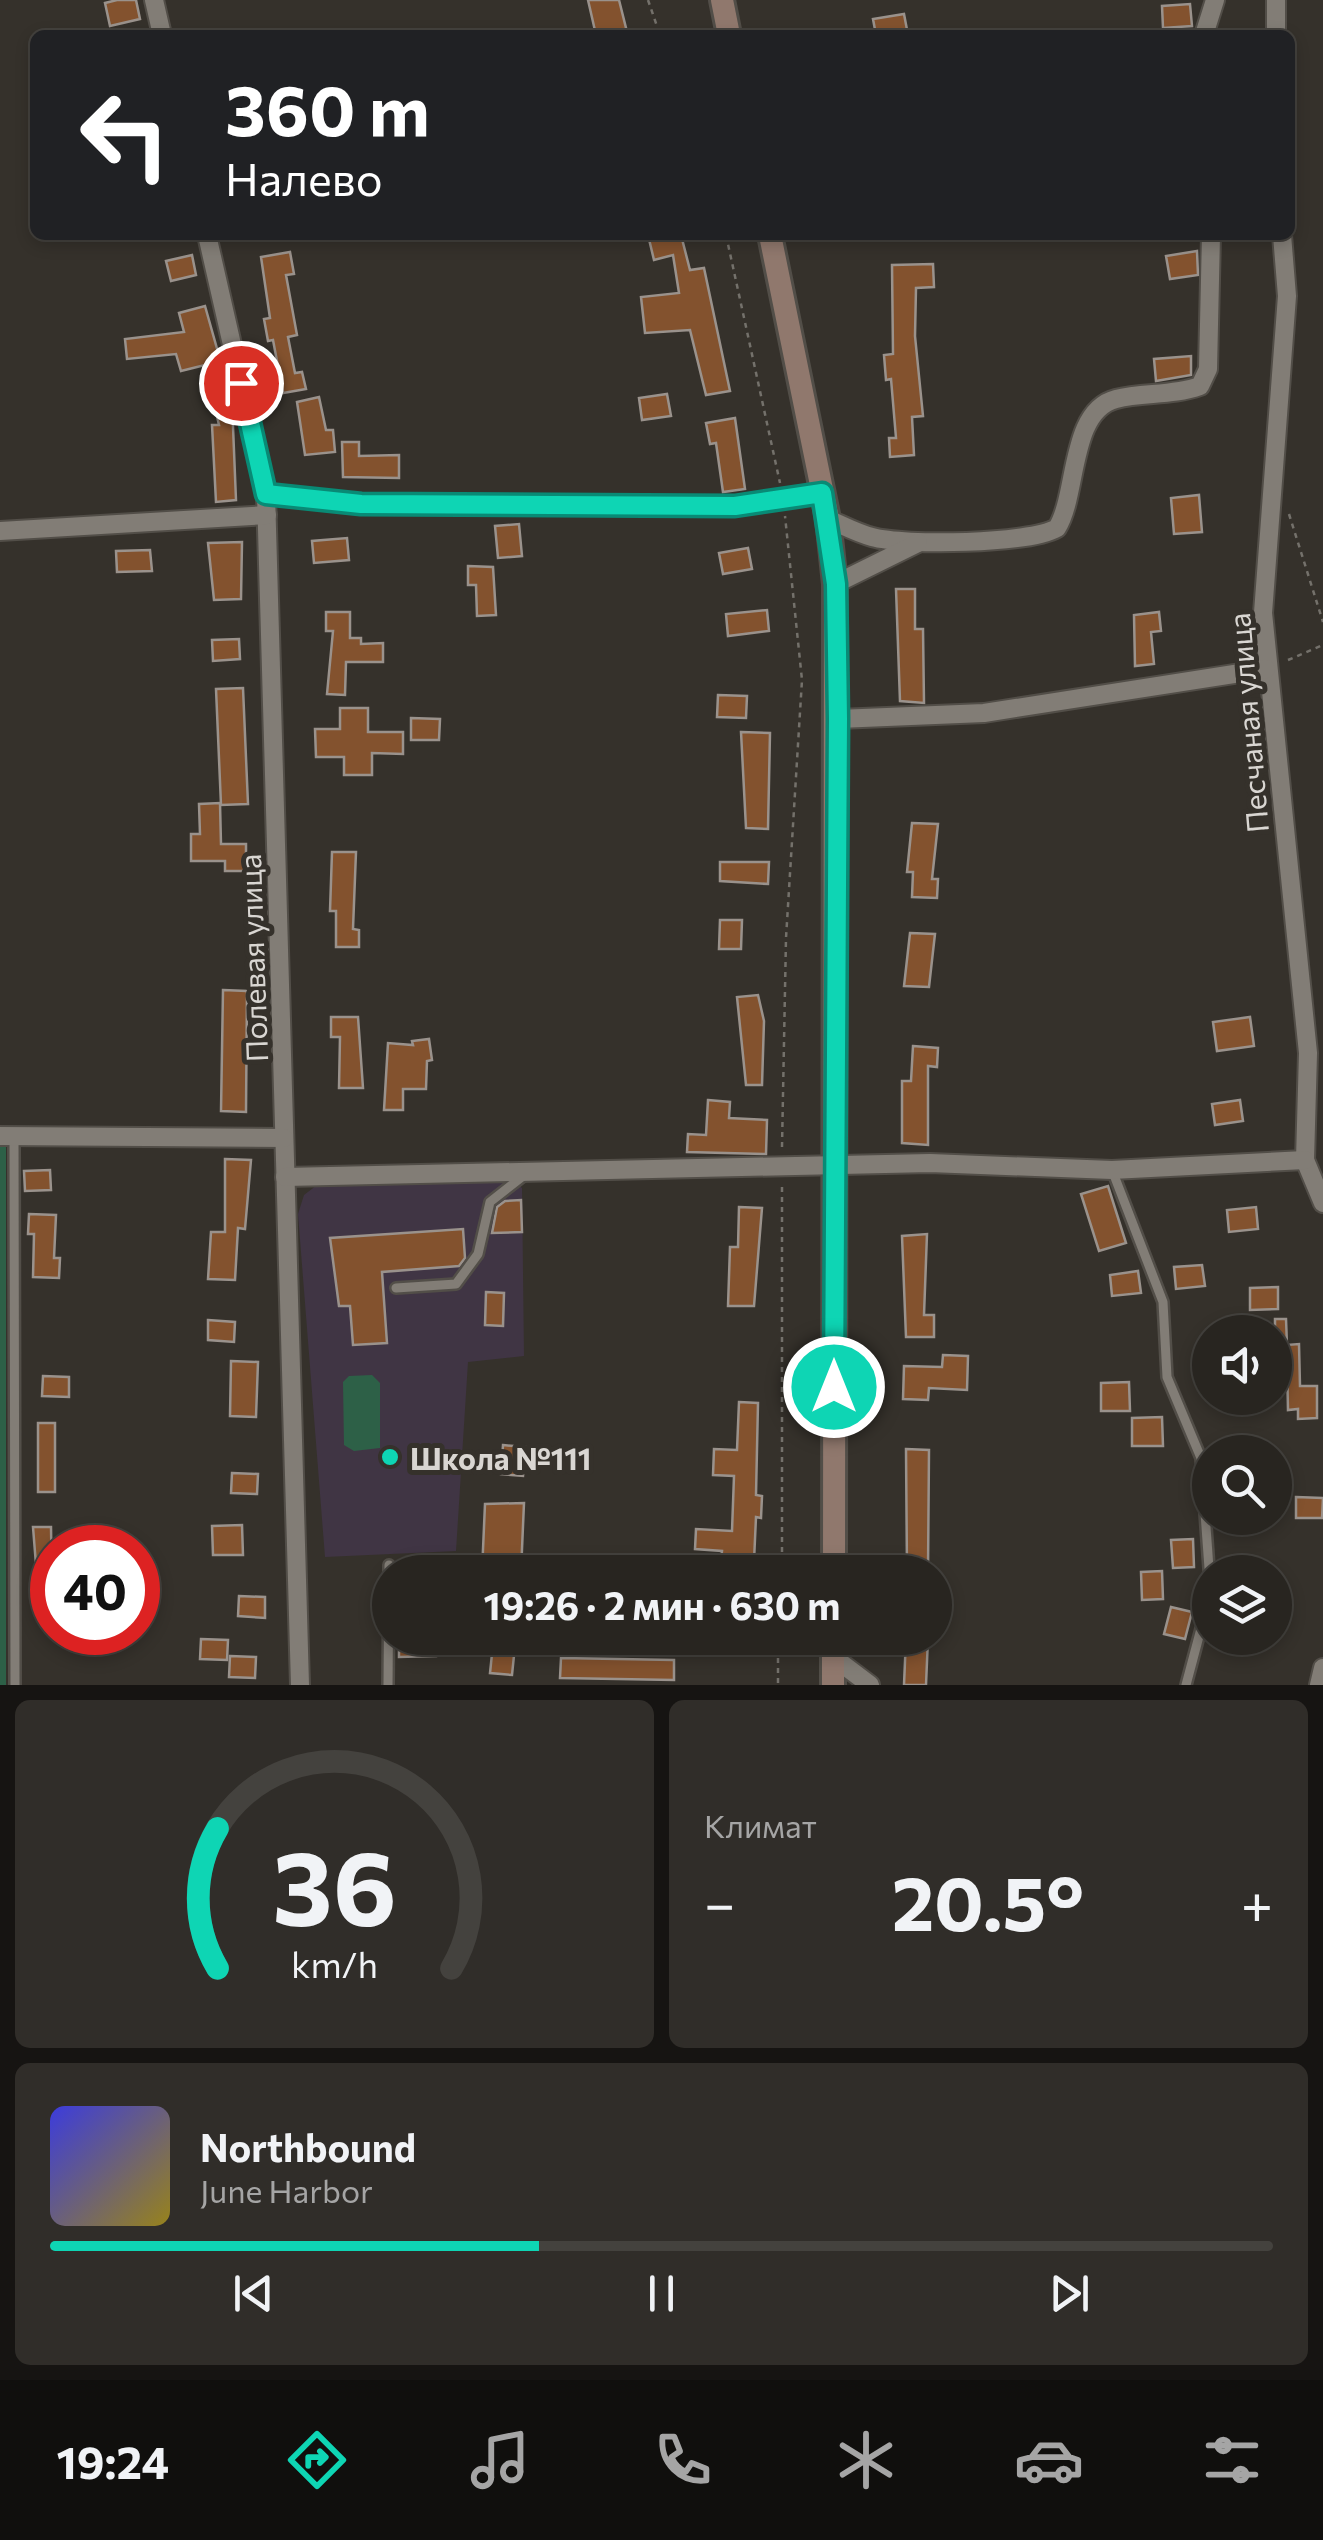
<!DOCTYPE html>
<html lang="ru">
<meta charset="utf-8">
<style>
body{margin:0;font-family:Commissioner,sans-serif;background:#302d29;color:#f1f3f6;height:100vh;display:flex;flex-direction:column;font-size:38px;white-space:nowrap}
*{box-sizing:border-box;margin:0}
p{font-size:32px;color:#a5a5a5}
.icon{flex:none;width:55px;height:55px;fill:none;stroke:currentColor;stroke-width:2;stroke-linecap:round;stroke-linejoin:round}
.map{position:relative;height:1685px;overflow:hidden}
.panel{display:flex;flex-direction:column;gap:15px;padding:15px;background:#161412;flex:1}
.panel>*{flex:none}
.top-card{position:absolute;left:30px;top:30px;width:1265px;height:210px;border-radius:15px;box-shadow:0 5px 15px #0003,0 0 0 2px #44423e;background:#202124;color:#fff;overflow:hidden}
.fabs{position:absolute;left:1192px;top:1315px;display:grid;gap:20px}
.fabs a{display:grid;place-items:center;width:100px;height:100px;border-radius:50%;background:#282520;box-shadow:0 5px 15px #0003,0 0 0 2px #44423e;font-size:50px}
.speed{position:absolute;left:30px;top:1525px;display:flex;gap:20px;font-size:50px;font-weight:700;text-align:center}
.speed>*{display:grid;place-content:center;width:130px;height:130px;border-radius:50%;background:#282520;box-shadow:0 5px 15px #0003,0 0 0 2px #44423e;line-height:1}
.speed .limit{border:15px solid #d22;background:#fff;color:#111}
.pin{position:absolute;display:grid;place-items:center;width:85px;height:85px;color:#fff;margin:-42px;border:5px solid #fff;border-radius:50%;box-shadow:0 2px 10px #0007}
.me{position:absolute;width:110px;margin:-55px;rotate:0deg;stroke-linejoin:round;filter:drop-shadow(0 0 8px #0008)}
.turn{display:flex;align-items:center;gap:35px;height:210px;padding:0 30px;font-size:45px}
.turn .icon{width:130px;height:130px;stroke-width:2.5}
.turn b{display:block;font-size:70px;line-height:85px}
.big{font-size:75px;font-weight:700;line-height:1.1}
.panel .tile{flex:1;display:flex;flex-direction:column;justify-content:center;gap:15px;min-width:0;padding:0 35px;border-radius:15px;background:#302d29}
.panel .dial{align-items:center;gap:0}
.dial svg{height:260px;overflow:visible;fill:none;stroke:#44423e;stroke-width:7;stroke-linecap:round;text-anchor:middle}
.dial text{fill:#f1f3f6;stroke:none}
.song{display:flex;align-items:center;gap:30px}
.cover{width:120px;height:120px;border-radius:15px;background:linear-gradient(135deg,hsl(240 70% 55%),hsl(50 70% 35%))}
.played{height:10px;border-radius:5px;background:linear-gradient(90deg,#0ed5b4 40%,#44423e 40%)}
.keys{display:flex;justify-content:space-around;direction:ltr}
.heat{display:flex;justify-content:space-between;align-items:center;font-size:55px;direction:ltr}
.panel .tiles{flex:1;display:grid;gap:15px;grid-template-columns:1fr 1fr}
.tile:last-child{grid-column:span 2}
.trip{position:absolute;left:372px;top:1555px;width:580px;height:100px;border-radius:50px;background:#282520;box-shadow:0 5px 15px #0003,0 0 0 2px #44423e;font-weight:700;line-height:100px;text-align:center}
.tabs{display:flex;height:160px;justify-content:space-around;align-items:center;background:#100f0d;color:#a5a5a5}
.tabs .icon{width:70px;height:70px}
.tabs .selected{color:#0ed5b4}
.tabs b{font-size:45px;color:#f1f3f6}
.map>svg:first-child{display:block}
</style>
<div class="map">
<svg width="1323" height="1685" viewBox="0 0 1323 1685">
<rect width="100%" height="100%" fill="#35312b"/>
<!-- education -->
<polygon fill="#403544" points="512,1179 522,1188 524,1356 468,1362 456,1551 325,1557 298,1214 304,1195 317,1185"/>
<!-- green -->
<g fill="#2d6047">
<rect x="0" y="1145" width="6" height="540"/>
<polygon points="372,1375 380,1383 380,1448 354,1451 344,1445 343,1382 349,1376"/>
</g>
<!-- building -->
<g fill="#83522e" stroke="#9a928c" stroke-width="2.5">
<polygon points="117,0 136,0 140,19 110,26 105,3"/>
<polygon points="588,0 619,0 627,32 596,35"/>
<polygon points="1190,4 1192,26 1163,28 1162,6"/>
<polygon points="904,14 908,35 876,35 873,19"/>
<polygon points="648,235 681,235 690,270 704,268 730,391 706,395 690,330 645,333 641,297 679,293 673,255 654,260"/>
<polygon points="1197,251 1198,275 1170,279 1166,256"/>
<polygon points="290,252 294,274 286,275 297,335 288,337 295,373 302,372 306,389 283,393 273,340 268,341 264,319 270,318 261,257"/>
<polygon points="192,255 196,275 171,281 166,261"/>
<polygon points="933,264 934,287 916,288 915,336 923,416 912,417 914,455 890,457 889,438 896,438 891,379 886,380 884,355 893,354 892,265"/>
<polygon points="205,306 232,402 236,500 216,502 212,425 219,425 205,365 181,371 176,354 127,359 125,339 184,332 179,313"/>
<polygon points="1191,356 1191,375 1156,381 1154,359"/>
<polygon points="667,394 671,416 642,420 639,398"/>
<polygon points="319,397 326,430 333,430 335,452 305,455 297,402"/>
<polygon points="735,418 745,489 723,492 716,443 710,444 706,423"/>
<polygon points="342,442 359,442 359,456 399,455 399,478 343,477"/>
<polygon points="1199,495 1202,532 1174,534 1171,498"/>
<polygon points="519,524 522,556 498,558 495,526"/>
<polygon points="347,538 349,560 314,563 312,541"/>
<polygon points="242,542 241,599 214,600 208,543"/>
<polygon points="748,548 752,569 723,574 719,553"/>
<polygon points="150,550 152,571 117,572 116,551"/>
<polygon points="468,566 493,567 496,615 477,616 476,585 468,585"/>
<polygon points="896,589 915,589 915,629 923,629 924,703 900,701"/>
<polygon points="767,610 769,631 728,636 726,614"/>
<polygon points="326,612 350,612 350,638 361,638 361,644 383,643 383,662 346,662 345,695 327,694 333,631 326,631"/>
<polygon points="1159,612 1161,631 1151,632 1154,664 1135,666 1134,615"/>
<polygon points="239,639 240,659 213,661 212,640"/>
<polygon points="243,688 248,804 221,805 216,689"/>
<polygon points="718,695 747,696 746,718 717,717"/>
<polygon points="340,708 368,708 368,732 403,732 403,754 372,753 372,775 344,775 344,757 316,757 315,729 340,729"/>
<polygon points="411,718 440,719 439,740 411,740"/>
<polygon points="741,732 770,733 768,829 746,828"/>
<polygon points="220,803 221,844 246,844 246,871 225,871 225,861 191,861 191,834 200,834 199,804"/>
<polygon points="912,823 938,824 932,879 938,879 937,898 912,897 913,872 907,872"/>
<polygon points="332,852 356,852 353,929 359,930 359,947 336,947 336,911 330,911"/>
<polygon points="720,862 769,862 768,884 720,881"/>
<polygon points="720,920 742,920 741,949 719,949"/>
<polygon points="910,933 935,934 929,987 904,986"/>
<polygon points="223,990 247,991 246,1112 221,1111"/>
<polygon points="758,995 764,1021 762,1085 746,1085 737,997"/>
<polygon points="331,1017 358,1017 363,1088 339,1088 340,1037 331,1037"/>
<polygon points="1250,1017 1254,1046 1217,1051 1213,1022"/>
<polygon points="429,1039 432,1060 427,1061 426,1089 403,1089 403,1110 384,1110 388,1043 413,1045 412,1041"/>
<polygon points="913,1046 938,1048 937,1067 928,1066 928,1145 902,1143 902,1081 911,1081"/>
<polygon points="708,1100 730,1102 729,1118 767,1120 766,1154 687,1152 688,1134 706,1135"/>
<polygon points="1240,1100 1243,1121 1215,1125 1212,1104"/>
<polygon points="225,1159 251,1160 245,1229 238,1228 235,1280 208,1279 211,1232 225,1232"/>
<polygon points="50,1170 51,1190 25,1191 24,1171"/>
<polygon points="1108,1186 1126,1243 1099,1251 1081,1194"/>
<polygon points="521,1200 522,1232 492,1233 497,1207 505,1201"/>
<polygon points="739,1207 762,1208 754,1306 728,1306 730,1247 738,1247"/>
<polygon points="1256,1207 1258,1229 1229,1232 1227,1210"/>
<polygon points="29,1214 56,1215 54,1258 60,1258 59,1278 33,1277 34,1234 28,1234"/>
<polygon points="463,1229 465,1258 459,1266 382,1272 387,1343 353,1345 350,1306 339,1306 330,1238"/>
<polygon points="927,1234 924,1315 934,1315 934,1337 906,1337 902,1236"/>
<polygon points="1202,1265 1205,1286 1176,1289 1174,1267"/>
<polygon points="1138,1271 1141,1293 1112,1296 1110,1275"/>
<polygon points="1278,1287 1278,1309 1250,1310 1250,1288"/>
<polygon points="486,1292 504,1293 503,1326 485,1325"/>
<polygon points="1275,1319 1286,1319 1287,1345 1299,1344 1300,1386 1317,1386 1317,1418 1298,1419 1298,1409 1288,1410 1287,1362 1275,1362"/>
<polygon points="208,1320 235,1322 234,1342 208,1340"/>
<polygon points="943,1355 968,1356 967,1390 929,1388 928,1400 903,1399 904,1366 942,1367"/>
<polygon points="231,1361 258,1362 256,1417 230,1416"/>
<polygon points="43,1376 69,1377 69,1397 42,1396"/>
<polygon points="1129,1382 1130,1411 1101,1411 1101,1383"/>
<polygon points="739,1402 758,1403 756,1495 762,1496 761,1518 756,1517 754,1561 721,1559 722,1551 695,1549 696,1529 732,1531 734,1476 713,1475 714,1449 737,1450"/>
<polygon points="1162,1417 1163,1446 1132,1446 1132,1418"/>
<rect x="38" y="1423" width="17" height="69"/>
<polygon points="503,1445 525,1447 523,1476 501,1474"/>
<polygon points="906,1449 929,1450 928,1572 907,1572"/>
<polygon points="232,1473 258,1474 257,1494 231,1493"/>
<polygon points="1296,1497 1323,1498 1322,1518 1296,1518"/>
<polygon points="524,1503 521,1572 482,1572 485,1504"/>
<polygon points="242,1525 243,1555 213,1555 212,1526"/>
<polygon points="33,1527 51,1527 52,1589 38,1590"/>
<polygon points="1193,1539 1194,1567 1173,1568 1171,1540"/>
<polygon points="1162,1571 1163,1599 1142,1600 1141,1572"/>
<polygon points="239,1596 265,1597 265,1618 238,1616"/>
<polygon points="1171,1607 1192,1612 1185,1639 1164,1634"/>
<polygon points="399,1638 436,1638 436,1656 399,1657"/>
<polygon points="906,1638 928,1638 926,1685 904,1685"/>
<polygon points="201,1639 228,1640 227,1660 200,1659"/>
<polygon points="493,1644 515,1646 512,1675 490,1673"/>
<polygon points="230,1656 256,1657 255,1678 229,1677"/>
<polygon points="561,1658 674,1660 674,1680 560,1678"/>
</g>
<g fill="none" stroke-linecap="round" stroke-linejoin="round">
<defs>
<g id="lane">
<polyline points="14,1136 15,1685"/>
<polyline points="1112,1170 1163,1302 1167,1377 1201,1458 1210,1582"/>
<polyline points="396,1288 456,1284 478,1254 490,1202 527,1173"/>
<polyline points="388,1685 389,1565"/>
<polyline points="1186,1685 1210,1595"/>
</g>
<g id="street">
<polyline points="154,0 162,35"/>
<polyline points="1204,35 1215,0"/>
<polyline points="1276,35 1276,0"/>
<polyline points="207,235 266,494 300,1685"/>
<polyline points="1282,235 1287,296 1263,613 1308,1053 1305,1160 1323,1203"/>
<polyline points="266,494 361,504 735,506 822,493"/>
<path d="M828 519C842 525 857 533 872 537 904 546 1030 544 1057 528 1078 495 1069 411 1116 399 1143 392 1172 396 1200 386L1208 369 1211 235"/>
<polyline points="0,531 267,515"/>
<polyline points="835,584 918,543"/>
<polyline points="838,719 984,713 1266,669"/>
<polyline points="0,1136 284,1138"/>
<polyline points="285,1177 930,1163 1112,1170 1305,1160"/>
<polyline points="833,1657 870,1685"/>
<polyline points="1319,1685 1323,1668"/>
</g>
<g id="secondary">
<polyline points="722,0 729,35"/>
<polyline points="770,235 828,519 835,584 834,1572"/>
<polyline points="833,1638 833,1685"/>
</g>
</defs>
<!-- lane casing -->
<use href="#lane" stroke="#524e48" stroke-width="14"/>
<!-- street casing -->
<use href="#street" stroke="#524e48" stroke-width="22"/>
<!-- secondary casing -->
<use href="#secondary" stroke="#524e48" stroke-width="28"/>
<!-- path -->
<g stroke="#74716b" stroke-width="2.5" stroke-dasharray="5 5" stroke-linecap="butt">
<polyline points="648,0 660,35"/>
<polyline points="726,235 780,483"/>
<polyline points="1289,514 1323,622"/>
<polyline points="1288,660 1323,645"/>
<polyline points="782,1147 786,938 802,680 785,516"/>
<polyline points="782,1572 782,1185"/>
<polyline points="778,1638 778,1685"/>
</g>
<!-- lane -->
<use href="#lane" stroke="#827d76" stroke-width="9"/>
<!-- street -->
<use href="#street" stroke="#827d76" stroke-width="18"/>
<!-- secondary -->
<use href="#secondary" stroke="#90786d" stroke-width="22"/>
</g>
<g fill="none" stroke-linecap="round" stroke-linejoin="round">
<defs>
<polyline id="route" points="241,383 266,494 361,504 735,506 822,493 836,584 838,719 834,1387"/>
</defs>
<!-- route casing -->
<use href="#route" stroke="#098a75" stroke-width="25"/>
<!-- route -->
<use href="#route" stroke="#0ed5b4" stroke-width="18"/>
</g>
<!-- markers -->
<circle fill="#0ed5b4" stroke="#35312b" stroke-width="4" cx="390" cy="1457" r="10"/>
<g text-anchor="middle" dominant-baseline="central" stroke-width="10" stroke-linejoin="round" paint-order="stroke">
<!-- street labels -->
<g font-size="30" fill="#d9d6d2" stroke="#35312b">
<text transform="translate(1247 723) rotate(-95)">Песчаная улица</text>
<text transform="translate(252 958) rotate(-92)">Полевая улица</text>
</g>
<!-- poi labels -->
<g font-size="30" font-weight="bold" fill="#d9d6d2" stroke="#35312b" text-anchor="start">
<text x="410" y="1457">Школа №111</text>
</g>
</g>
</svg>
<div class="fabs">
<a><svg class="icon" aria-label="sound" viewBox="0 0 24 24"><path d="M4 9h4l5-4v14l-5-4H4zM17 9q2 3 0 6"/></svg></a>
<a><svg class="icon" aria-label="search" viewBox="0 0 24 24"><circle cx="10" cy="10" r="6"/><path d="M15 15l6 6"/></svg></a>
<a><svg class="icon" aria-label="layers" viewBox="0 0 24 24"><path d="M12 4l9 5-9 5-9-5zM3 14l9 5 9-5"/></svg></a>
</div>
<div class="speed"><div class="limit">40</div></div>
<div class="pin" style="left:241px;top:383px;background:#d93025"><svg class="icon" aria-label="arrive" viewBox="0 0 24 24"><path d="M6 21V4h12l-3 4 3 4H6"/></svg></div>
<svg class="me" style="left:834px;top:1387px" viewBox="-20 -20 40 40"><circle r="17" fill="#0ed5b4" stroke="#fff" stroke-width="3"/><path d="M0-11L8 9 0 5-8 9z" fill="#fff"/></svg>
<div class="trip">19:26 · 2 мин · 630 m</div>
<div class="top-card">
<div class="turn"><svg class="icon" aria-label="left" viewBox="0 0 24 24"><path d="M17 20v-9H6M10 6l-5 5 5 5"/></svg><div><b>360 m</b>Налево</div></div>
</div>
</div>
<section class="panel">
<div class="tiles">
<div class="tile dial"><svg viewBox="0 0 100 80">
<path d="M14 69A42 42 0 1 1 86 69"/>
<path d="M14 69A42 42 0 0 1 14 26" stroke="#0ed5b4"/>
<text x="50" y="56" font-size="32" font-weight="700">36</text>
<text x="50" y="72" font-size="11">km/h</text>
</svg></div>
<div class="tile"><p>Климат</p>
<div class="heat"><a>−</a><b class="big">20.5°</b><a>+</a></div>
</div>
<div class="tile">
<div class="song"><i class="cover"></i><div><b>Northbound</b><p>June Harbor</p></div></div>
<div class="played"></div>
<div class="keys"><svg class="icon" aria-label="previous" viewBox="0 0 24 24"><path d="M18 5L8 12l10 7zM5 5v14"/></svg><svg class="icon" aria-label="pause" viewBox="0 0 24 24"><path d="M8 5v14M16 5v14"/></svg><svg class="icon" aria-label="next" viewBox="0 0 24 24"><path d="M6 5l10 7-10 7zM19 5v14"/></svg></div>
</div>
</div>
</section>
<nav class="tabs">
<b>19:24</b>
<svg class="icon selected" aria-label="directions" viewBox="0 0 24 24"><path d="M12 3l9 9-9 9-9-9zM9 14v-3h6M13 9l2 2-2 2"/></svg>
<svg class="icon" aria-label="music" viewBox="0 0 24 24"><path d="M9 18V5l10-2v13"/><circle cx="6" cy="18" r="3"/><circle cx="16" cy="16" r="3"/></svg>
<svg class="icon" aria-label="phone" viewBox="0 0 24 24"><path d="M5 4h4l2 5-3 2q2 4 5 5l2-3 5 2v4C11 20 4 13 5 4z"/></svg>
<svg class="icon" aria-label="climate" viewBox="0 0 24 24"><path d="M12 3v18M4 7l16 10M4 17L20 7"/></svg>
<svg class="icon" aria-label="car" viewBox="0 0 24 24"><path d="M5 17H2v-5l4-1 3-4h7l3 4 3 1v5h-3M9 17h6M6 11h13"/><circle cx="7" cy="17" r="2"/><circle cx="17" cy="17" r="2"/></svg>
<svg class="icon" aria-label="filters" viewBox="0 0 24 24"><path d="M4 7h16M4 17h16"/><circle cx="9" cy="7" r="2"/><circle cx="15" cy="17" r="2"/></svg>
</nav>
